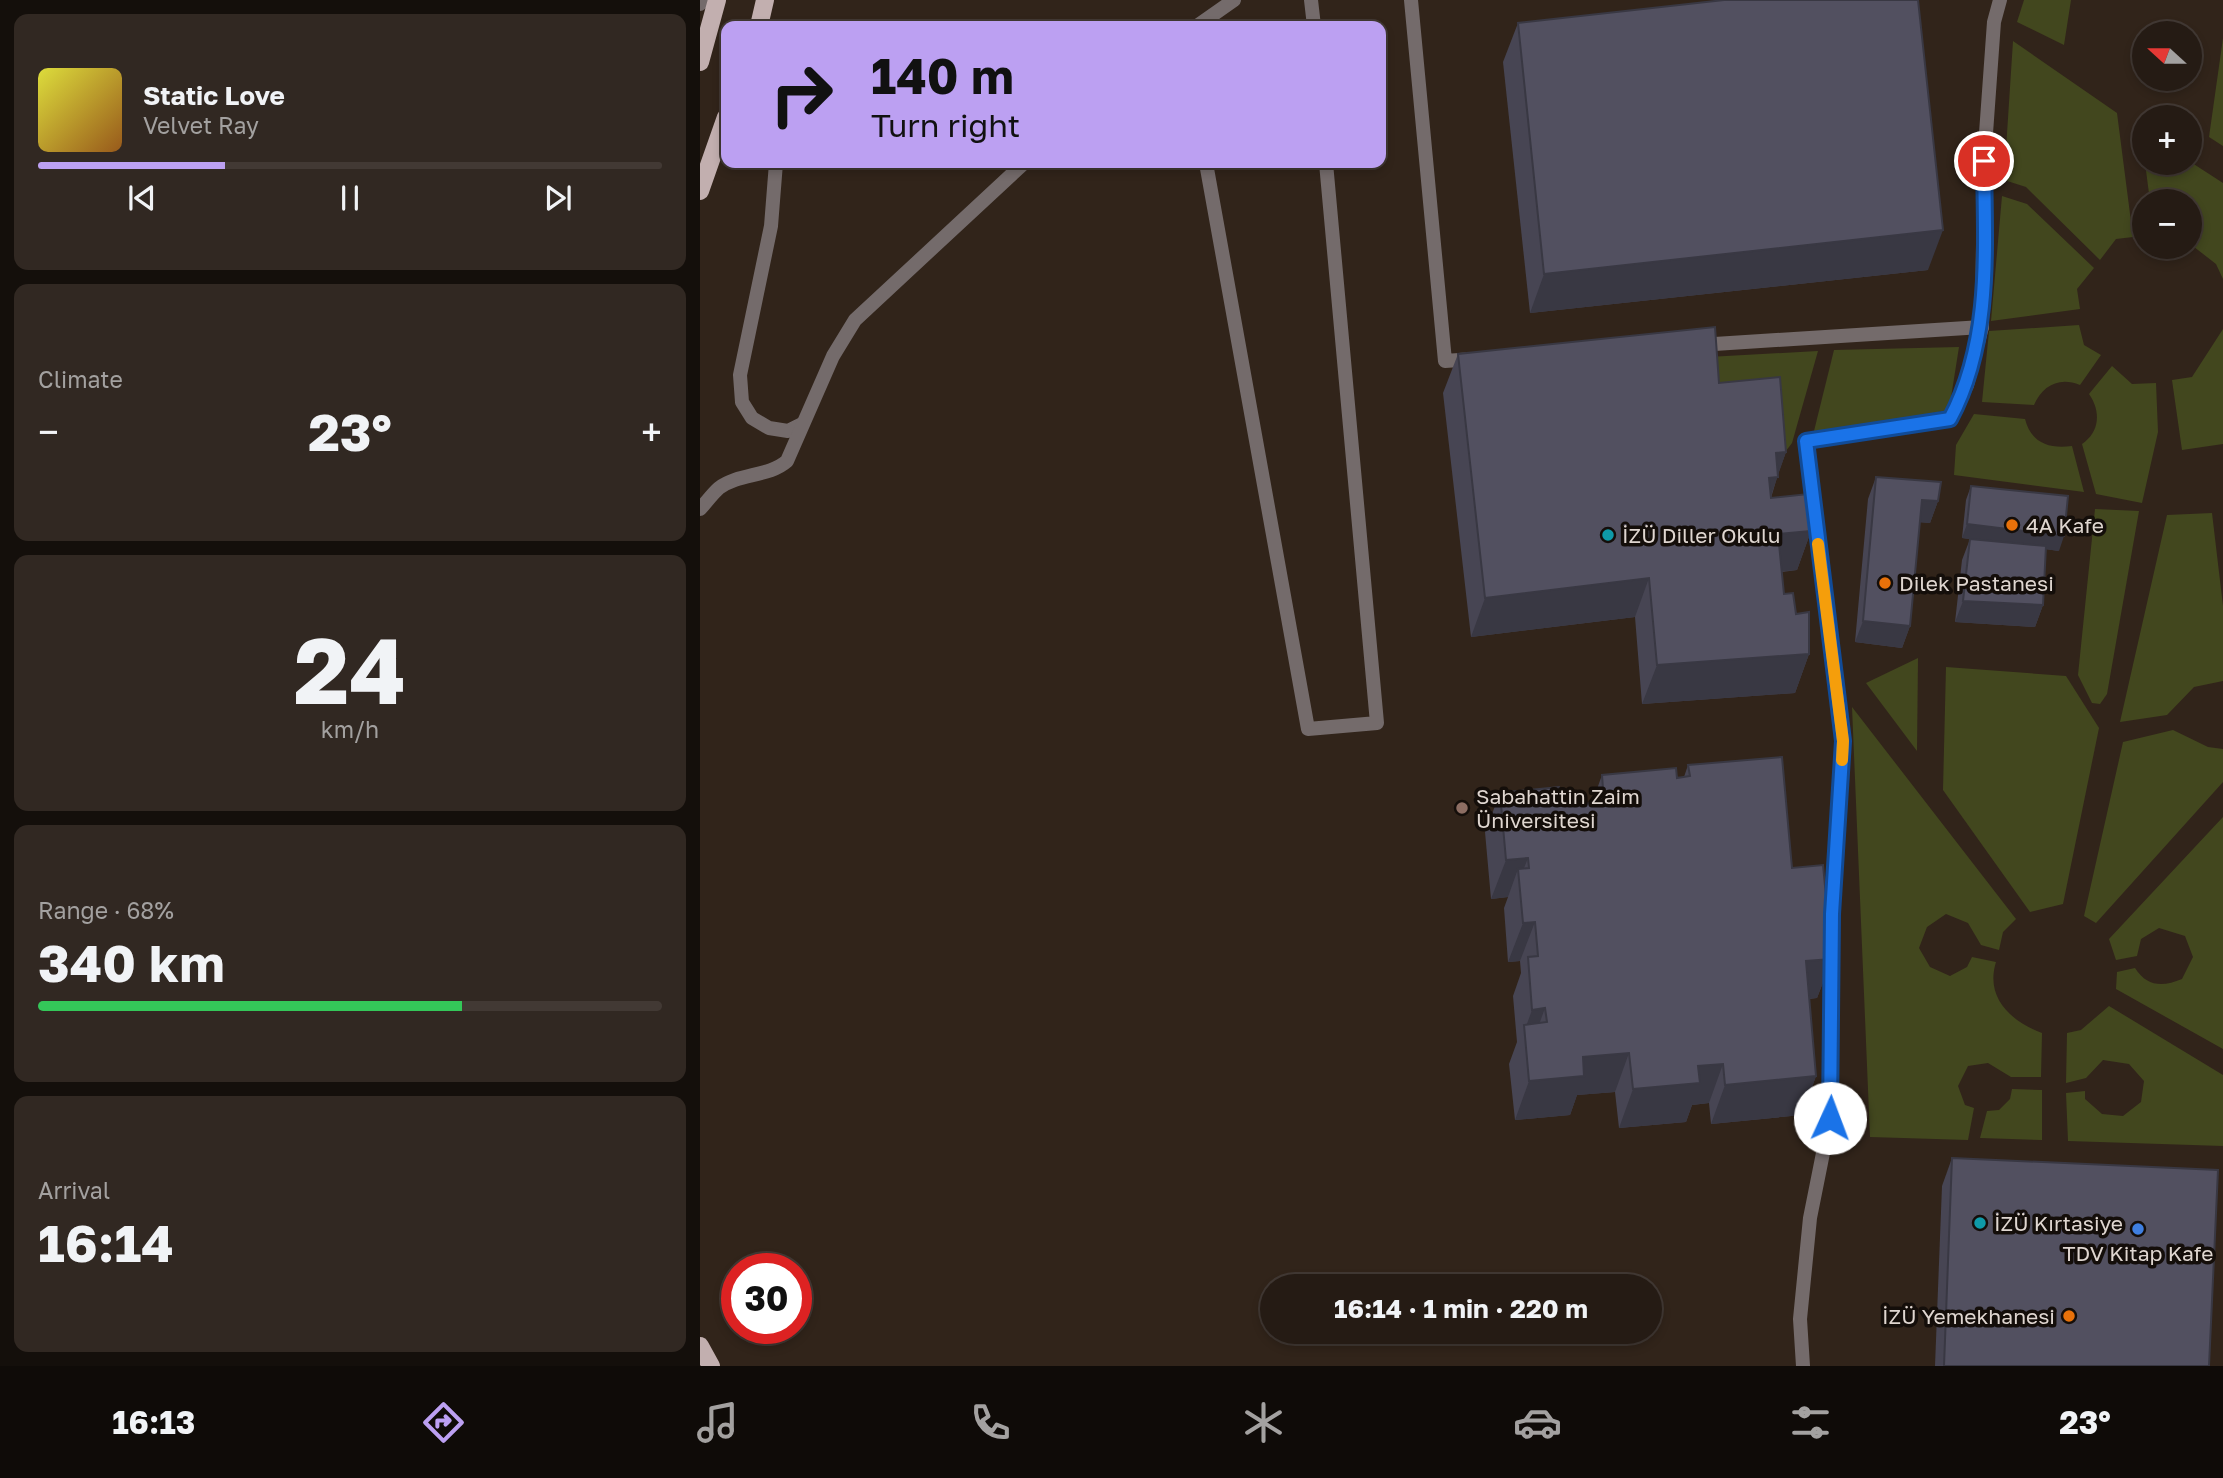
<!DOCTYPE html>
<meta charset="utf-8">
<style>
body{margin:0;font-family:"Golos Text",sans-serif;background:#312822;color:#f1f3f6;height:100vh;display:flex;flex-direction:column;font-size:26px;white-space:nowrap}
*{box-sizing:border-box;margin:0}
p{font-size:23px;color:#a3a1a0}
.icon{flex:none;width:38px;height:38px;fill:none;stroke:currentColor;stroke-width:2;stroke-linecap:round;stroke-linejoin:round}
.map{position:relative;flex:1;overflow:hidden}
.sheet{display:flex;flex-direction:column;gap:14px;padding:14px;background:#140f0b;width:700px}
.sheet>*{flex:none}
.guide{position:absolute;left:21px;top:21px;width:665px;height:147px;border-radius:14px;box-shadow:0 4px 10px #0003,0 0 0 2px #423934;background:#bca0f2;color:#111;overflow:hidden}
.needle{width:46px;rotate:291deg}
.tools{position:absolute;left:1432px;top:21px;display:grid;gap:14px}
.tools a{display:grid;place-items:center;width:70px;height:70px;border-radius:50%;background:#251b14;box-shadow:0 4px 10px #0003,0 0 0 2px #423934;font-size:35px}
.speed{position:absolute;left:21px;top:1253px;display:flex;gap:14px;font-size:35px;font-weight:700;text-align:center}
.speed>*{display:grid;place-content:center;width:91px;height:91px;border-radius:50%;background:#251b14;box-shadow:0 4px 10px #0003,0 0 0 2px #423934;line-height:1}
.speed .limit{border:10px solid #d22;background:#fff;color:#111}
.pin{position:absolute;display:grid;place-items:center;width:60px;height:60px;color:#fff;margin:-30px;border:4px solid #fff;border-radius:50%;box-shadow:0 2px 7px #0007}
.me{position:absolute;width:77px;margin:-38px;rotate:2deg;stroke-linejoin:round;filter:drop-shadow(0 0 5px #0008)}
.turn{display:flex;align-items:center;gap:24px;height:147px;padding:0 35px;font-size:32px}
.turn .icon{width:91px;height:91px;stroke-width:2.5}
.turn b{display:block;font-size:49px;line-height:60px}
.big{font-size:52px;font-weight:700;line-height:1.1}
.sheet .widget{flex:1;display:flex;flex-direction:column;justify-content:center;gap:10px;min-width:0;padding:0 24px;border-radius:14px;background:#312822}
.sheet .dial{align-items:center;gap:0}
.dial b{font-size:91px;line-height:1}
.song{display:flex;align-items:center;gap:21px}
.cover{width:84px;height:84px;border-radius:10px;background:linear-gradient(135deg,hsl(60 70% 55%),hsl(30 70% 35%))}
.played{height:7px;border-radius:4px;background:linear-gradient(90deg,#bca0f2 30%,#423934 30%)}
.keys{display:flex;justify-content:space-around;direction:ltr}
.heat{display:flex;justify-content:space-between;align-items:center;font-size:38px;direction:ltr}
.charge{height:10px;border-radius:5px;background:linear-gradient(90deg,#34c759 68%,#423934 0)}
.trip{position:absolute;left:560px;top:1274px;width:402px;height:70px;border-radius:35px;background:#251b14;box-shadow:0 4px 10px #0003,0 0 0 2px #423934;font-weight:700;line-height:70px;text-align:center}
.dock{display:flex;height:112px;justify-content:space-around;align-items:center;background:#0f0b08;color:#a3a1a0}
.dock .icon{width:49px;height:49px}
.dock .active{color:#bca0f2}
.dock b{font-size:32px;color:#f1f3f6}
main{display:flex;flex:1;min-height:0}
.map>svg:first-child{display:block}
</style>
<main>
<section class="sheet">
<div class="widget">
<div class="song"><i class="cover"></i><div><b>Static Love</b><p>Velvet Ray</p></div></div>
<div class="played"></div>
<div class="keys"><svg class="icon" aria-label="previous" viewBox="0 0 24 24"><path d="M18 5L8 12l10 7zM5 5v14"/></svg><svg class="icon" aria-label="pause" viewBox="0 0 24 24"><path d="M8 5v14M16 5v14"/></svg><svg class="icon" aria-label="next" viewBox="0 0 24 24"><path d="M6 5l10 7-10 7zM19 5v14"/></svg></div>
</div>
<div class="widget"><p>Climate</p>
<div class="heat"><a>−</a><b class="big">23°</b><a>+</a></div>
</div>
<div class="widget dial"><b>24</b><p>km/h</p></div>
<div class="widget"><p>Range · 68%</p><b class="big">340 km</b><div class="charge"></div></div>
<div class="widget"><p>Arrival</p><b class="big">16:14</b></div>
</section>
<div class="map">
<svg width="1523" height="1366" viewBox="0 0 1523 1366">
<rect width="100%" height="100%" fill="#31241a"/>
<!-- green -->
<g fill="#42471e">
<polygon points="1324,0 1371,0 1364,45 1317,22"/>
<polygon points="1523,38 1523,146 1509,137"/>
<polygon points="1313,41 1417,113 1433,237 1416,239 1400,260 1326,187 1304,180"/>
<polygon points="1489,161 1523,183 1523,279 1516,264 1489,243 1489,201 1450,201 1445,163"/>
<polygon points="1302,196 1327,204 1394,268 1377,289 1380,309 1291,321"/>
<path d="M1379 325 1384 345 1401 355 1380 385C1359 376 1342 386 1334 405L1282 402 1289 331Z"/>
<polygon points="1523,329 1523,444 1482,450 1472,380 1492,377"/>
<polygon points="1259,347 1249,410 1168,425 1114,431 1134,350"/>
<polygon points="1118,351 1092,443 1070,472 790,369"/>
<path d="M1412 366 1432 384 1456 383 1458 432 1442 503 1396 494 1382 444C1400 432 1401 411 1389 394Z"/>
<path d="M1274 414 1325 419C1331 443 1349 449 1372 446L1384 492 1254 475 1256 445Z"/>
<polygon points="1395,509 1439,511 1407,694 1400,704 1392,703 1378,675"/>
<polygon points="1512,513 1523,606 1523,681 1494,687 1467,715 1420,722 1467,515"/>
<polygon points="1218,658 1217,751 1166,683"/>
<polygon points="1246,667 1366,676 1399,728 1363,904 1330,912 1243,790"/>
<path d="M1152 707 1316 919 1303 932 1299 950 1281 945 1268 923 1246 914 1227 927 1219 948 1230 967 1250 976 1267 967 1272 957 1296 962C1285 997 1310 1021 1342 1033L1341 1077H1311L1288 1063 1268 1066 1258 1086 1265 1105 1274 1108 1268 1140 1170 1137Z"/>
<polygon points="1473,730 1508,747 1523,749 1523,782 1396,923 1384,916 1423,742"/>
<path d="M1523 817V1049L1416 989 1417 972 1435 968C1447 987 1463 987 1482 979L1493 957 1485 936 1459 928 1441 939 1437 956 1416 960 1409 939Z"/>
<polygon points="1409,1006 1523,1075 1523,1146 1368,1141 1366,1093 1385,1091 1385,1099 1402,1114 1423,1116 1441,1102 1444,1081 1429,1064 1403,1060 1386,1078 1366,1083 1367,1033 1381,1030"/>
<polygon points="1312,1089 1342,1090 1342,1140 1280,1138 1287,1111 1299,1110 1310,1099"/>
</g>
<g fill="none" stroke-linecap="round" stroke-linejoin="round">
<!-- lane -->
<g stroke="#746b6b" stroke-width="14">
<polyline points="611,0 614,26"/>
<polyline points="711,0 745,361 773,359"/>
<polyline points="0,4 4,0"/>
<polyline points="497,26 534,0"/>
<polyline points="76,163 71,226 40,375 42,402 52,418 69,428 88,431 102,424"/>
<polyline points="506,163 608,729 677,723 626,163"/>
<polyline points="999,345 1282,327 1284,161 1294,22 1300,0"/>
<path d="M0 509C6 503 12 494 19 488 39 473 69 477 87 461L133 356 155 320 324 163"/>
</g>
<!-- street -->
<polyline stroke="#746b6b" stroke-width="14" points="1103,1366 1100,1319 1110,1218 1130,1118 1132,914 1143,741 1106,441 1250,419 1267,385 1282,327"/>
<!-- primary -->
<g stroke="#c2afaf" stroke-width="18">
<polyline points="59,26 65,0"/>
<polyline points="0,62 17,0"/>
<polyline points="0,191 26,117"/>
<polyline points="0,1346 11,1366"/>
</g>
</g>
<!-- wall -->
<g fill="#474553">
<polygon points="818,23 1228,270 830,313 803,62"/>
<polygon points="758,354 1019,383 1086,452 1078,474 1071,498 1111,531 1097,570 1082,572 1084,594 1096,614 1109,654 1095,693 942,704 935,617 771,637 743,393"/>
<polygon points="1176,477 1238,501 1230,523 1220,522 1210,626 1202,648 1155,642 1168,499"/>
<polygon points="1271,486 1359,551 1346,549 1343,605 1335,627 1255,622 1262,560 1270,539 1262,538 1266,500"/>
<polygon points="988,765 1092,868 1132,959 1117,998 1109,999 1116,1076 1102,1115 1011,1124 1009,1103 992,1105 986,1122 919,1128 915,1092 877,1095 870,1115 815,1120 809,1064 817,1042 813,996 821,973 820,961 808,962 804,908 808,897 791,899 785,832 800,793 861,806 892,803 902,775 984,777"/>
<polygon points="1252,1158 1509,1366 1235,1366 1242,1186"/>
</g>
<!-- shaded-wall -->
<g fill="#393843">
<polygon points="1243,230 1228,270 830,313 844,274"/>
<polygon points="1086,452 1064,516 1055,517 1076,453"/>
<polygon points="1222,500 1238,501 1230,523 1214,522"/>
<polygon points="1267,524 1364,536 1359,551 1262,538"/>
<polygon points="1111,531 1097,570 1064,573 1078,534"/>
<polygon points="949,578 935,617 771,637 785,598"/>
<polygon points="1263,601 1343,605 1335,627 1255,622"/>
<polygon points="1163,621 1210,626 1202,648 1155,642"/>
<polygon points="1109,654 1095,693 942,704 957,665"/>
<polygon points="828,858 819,881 818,869 808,897 791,899 806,860"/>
<polygon points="835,922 820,961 808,962 823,923"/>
<polygon points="1132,959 1117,998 1092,1000 1106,961"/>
<polygon points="845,1008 831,1047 824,1032 832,1010"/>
<polygon points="929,1053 915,1092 877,1095 870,1115 815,1120 829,1081 883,1057"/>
<polygon points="1023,1064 1009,1103 992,1105 986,1122 919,1128 933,1089 998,1066"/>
<polygon points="1116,1076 1102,1115 1011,1124 1025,1085"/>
</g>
<!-- building -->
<g fill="#525060" stroke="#393843" stroke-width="2">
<polygon points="1024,0 1218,0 1243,230 844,274 818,23"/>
<polygon points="1015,327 1019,383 1080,377 1086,452 1076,453 1078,477 1069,478 1071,498 1108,494 1111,531 1078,534 1084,594 1093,593 1096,614 1109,612 1109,654 957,665 949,578 785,598 758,354"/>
<polygon points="1176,477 1241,482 1238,501 1222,500 1210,626 1163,621"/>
<polygon points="1271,486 1368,496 1364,536 1267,524"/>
<polygon points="1270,539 1346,546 1343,605 1263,601"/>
<polygon points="1082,757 1092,868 1123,865 1132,959 1106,961 1116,1076 1025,1085 1023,1064 998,1066 1000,1083 933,1089 929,1053 883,1057 884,1076 829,1081 824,1025 847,1022 845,1008 832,1010 828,957 838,956 835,922 823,923 818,869 829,868 828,858 806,860 800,793 859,787 861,806 904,802 902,775 976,768 977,778 990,776 988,765"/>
<polygon points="1252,1158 1518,1170 1509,1366 1244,1366"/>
</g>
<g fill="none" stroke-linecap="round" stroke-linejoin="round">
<defs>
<path id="route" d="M1130 1118 1132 914 1143 741 1106 441 1250 419C1292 341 1285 248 1284 161"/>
</defs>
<!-- route casing -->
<use href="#route" stroke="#114b97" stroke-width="18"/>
<!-- route -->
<use href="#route" stroke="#1a73e8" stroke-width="12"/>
<!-- slow -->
<polyline stroke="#f59e0b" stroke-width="12" points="1118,544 1143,741 1142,760"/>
</g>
<!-- markers -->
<g fill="#e8710a" stroke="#140e0a" stroke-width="2.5">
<circle cx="1312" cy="525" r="7"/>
<circle cx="1185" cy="583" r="7"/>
<circle cx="1369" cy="1316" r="7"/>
</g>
<g fill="#0f9aa8" stroke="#140e0a" stroke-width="2.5">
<circle cx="908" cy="535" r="7"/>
<circle cx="1280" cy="1223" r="7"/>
</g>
<circle fill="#8d6e63" stroke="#140e0a" stroke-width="2.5" cx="762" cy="808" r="7"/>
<circle fill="#3f7fe0" stroke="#140e0a" stroke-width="2.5" cx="1438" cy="1229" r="7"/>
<g text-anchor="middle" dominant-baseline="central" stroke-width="7" stroke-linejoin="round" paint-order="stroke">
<!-- poi labels -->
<g font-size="21" fill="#dfd6d0" stroke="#140e0a" text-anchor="start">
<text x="1326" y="525">4A Kafe</text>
<text x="922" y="535">İZÜ Diller Okulu</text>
<text x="1199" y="583">Dilek Pastanesi</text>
<text x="776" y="796">Sabahattin Zaim<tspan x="776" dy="24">Üniversitesi</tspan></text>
<text x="1294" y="1223">İZÜ Kırtasiye</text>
<text x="1438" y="1253" text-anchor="middle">TDV Kitap Kafe</text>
<text x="1355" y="1316" text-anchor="end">İZÜ Yemekhanesi</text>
</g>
</g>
</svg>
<div class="tools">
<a><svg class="needle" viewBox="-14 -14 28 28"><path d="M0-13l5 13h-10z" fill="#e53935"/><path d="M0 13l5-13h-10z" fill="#a3a1a0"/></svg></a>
<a>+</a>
<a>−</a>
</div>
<div class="speed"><div class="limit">30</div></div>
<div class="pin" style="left:1284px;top:161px;background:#d93025"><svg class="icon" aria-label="arrive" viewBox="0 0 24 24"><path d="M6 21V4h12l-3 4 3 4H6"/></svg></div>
<svg class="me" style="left:1130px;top:1118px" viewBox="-20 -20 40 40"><circle r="19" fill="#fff"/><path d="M0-13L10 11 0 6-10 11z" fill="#1a73e8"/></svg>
<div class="trip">16:14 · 1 min · 220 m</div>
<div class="guide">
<div class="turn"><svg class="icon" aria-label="right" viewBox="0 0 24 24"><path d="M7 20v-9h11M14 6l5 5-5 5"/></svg><div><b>140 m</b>Turn right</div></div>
</div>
</div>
</main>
<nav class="dock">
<b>16:13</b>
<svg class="icon active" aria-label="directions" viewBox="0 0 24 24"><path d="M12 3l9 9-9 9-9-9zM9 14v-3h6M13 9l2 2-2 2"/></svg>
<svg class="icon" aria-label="music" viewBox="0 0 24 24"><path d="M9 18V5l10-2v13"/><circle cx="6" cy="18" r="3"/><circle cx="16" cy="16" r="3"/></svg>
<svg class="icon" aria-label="phone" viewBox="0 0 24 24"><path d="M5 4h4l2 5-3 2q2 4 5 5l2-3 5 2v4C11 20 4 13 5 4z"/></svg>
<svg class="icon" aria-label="climate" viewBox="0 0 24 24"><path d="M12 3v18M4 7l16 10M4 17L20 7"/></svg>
<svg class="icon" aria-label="car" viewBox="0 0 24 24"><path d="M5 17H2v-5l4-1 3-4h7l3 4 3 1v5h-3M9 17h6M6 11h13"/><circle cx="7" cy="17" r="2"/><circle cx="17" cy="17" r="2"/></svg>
<svg class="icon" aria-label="filters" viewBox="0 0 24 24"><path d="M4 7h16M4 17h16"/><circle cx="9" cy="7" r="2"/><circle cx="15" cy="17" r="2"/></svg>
<b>23°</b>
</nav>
